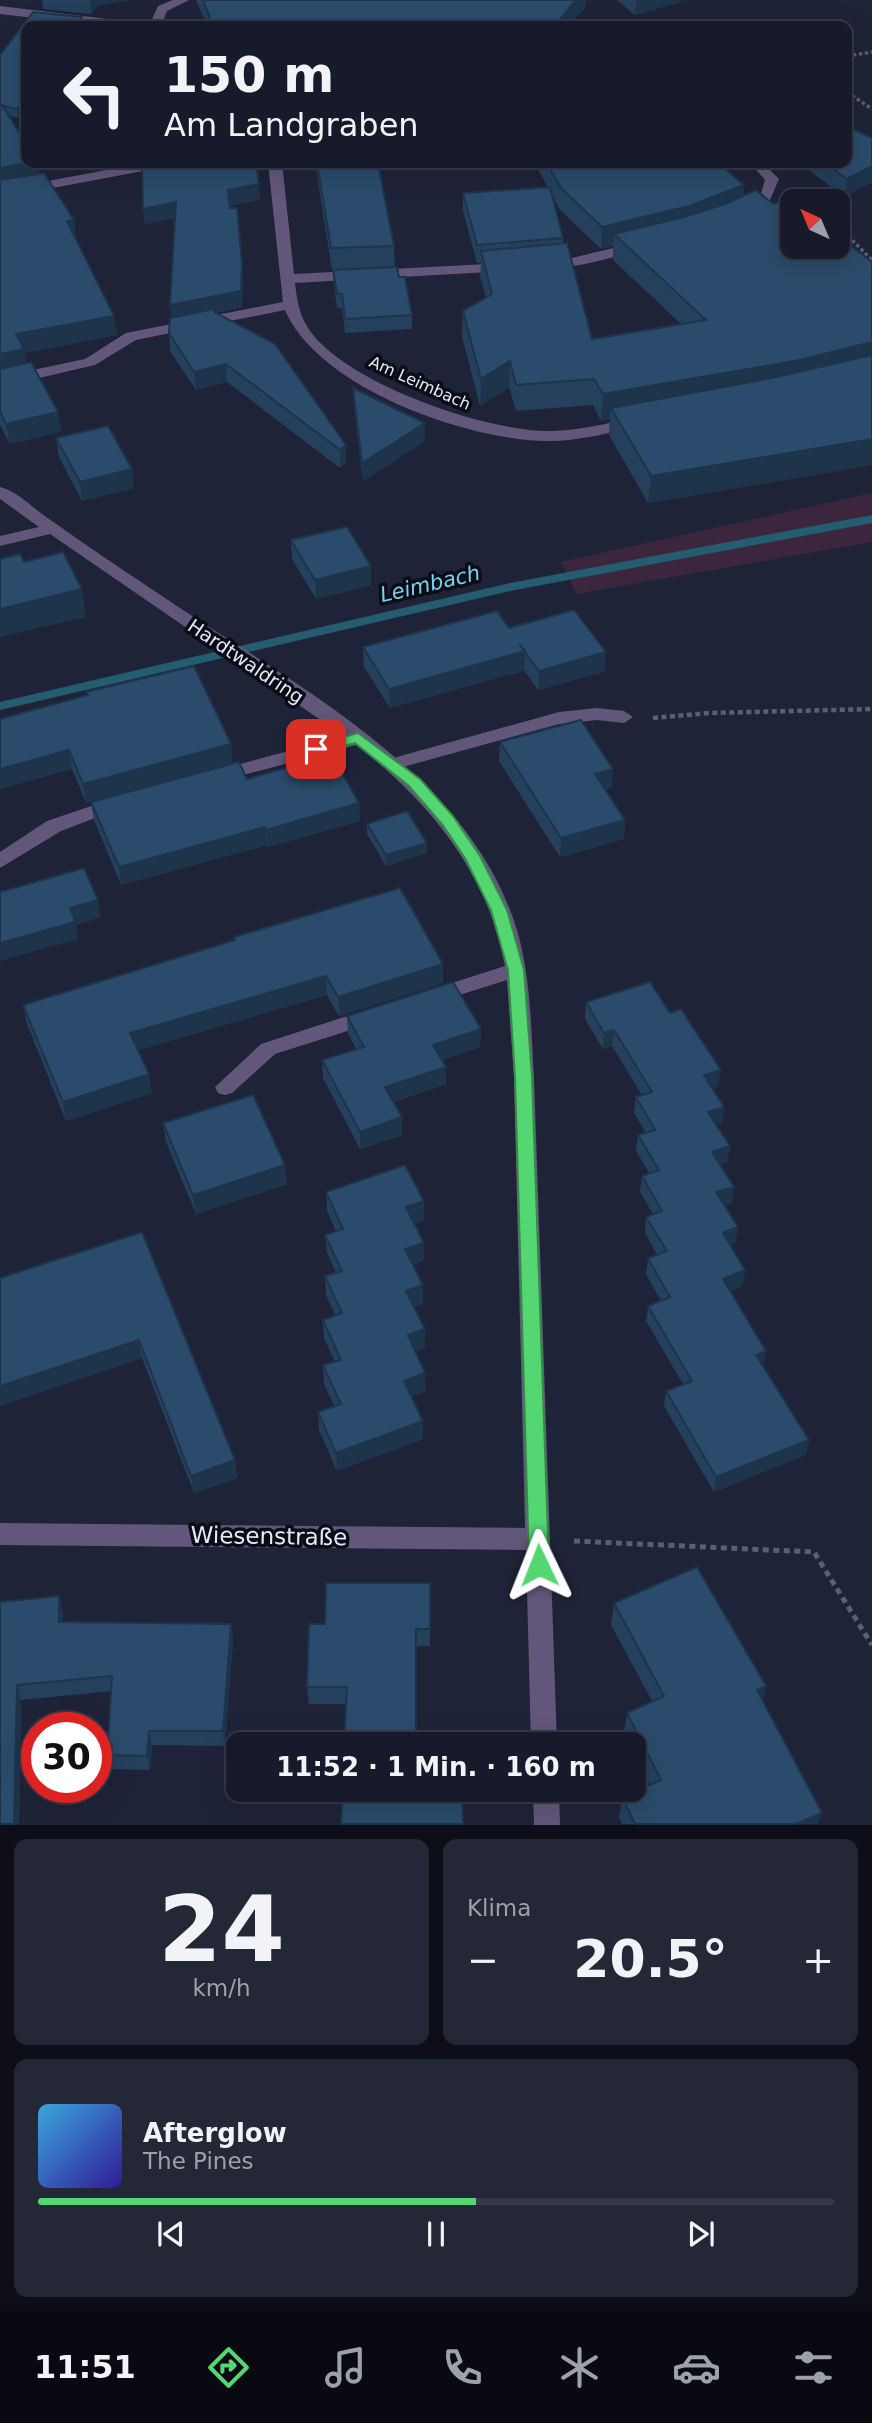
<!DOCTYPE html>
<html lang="de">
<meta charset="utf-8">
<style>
body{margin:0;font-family:"DejaVu Sans",sans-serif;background:#242736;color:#f1f3f6;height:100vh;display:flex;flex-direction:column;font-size:26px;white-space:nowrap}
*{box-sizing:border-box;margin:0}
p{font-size:23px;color:#9ea1a8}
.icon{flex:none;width:38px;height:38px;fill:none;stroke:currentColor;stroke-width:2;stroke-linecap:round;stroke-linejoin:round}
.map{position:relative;height:1825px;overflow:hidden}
.details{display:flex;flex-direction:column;gap:14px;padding:14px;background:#0d0e17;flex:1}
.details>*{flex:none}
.hud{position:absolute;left:21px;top:21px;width:831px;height:147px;border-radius:14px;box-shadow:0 7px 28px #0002,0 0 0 2px #363847;background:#171a2a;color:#f1f3f6;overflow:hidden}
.needle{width:46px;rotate:316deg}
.controls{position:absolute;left:780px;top:189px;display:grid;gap:14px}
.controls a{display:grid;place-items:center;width:70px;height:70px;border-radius:14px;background:#171a2a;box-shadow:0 7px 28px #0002,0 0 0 2px #363847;font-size:35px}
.speed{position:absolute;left:21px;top:1712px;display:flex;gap:14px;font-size:35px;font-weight:700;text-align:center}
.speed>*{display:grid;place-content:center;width:91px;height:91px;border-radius:50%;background:#171a2a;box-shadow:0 7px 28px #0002,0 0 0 2px #363847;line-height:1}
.speed .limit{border:10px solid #d22;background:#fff;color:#111}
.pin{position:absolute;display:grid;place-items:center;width:60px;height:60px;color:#fff;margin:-30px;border-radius:14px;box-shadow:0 4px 10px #0006}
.me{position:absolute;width:77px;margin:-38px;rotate:358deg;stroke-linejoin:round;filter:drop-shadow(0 0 5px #0008)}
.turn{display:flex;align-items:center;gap:24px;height:147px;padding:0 28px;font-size:32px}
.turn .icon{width:91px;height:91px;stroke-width:2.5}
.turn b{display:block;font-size:49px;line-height:60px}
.big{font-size:52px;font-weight:800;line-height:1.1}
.details .widget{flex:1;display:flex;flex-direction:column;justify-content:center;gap:10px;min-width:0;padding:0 24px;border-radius:14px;background:#242736}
.details .dial{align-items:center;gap:0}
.dial b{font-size:91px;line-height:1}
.song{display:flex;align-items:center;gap:21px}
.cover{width:84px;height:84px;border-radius:10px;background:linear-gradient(135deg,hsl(200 70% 55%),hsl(250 70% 35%))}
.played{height:7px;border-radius:4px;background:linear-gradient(90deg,#54d672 55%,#363847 55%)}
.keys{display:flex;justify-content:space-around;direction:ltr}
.heat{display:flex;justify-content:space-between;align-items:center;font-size:38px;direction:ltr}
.details .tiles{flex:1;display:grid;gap:14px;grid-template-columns:1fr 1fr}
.widget:last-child{grid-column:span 2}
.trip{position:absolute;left:226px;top:1732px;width:420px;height:70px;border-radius:14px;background:#171a2a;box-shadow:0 7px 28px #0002,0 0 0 2px #363847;font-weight:800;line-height:70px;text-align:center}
.menu{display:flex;height:112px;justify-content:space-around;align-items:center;background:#090a11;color:#9ea1a8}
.menu .icon{width:49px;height:49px}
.menu .on{color:#54d672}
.menu b{font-size:32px;color:#f1f3f6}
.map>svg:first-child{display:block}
</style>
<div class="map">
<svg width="872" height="1825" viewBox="0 0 872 1825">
<rect width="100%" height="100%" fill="#1f2338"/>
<!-- green -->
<polygon fill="#3b263d" points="872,493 872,542 576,594 561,562"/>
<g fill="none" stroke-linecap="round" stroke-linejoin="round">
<!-- stream -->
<polygon fill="#245c70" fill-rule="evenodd" points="872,515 872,523 510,591 0,710 0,702 510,583"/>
<!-- path-far2 -->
<g stroke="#5b5f72" stroke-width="3.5" stroke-dasharray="3.5 2.5" stroke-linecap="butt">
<polyline points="847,56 872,52"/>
<polyline points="847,92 872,109"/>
<polyline points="848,236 872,260"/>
</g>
<!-- path-far1 -->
<polyline stroke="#5b5f72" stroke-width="4.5" stroke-dasharray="5 3.5" stroke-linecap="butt" points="653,718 710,713 872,709"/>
<!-- path -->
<polyline stroke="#5b5f72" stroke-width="5" stroke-dasharray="6 4.5" stroke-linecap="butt" points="574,1541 814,1552 872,1645"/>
<!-- service -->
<polygon fill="#62577a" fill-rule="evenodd" points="597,708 624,711 633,717 624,723 597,720 559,724 392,770 383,764 386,760 559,712"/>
<!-- minor -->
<g fill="#62577a" fill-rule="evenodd">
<polygon points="173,0 189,0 167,11 161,26 149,26 158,6"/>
<polygon points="0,6 132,22 138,26 104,26 0,14"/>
<polygon points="144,163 171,163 164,167 0,198 0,190"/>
<path d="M268 163H282L294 274 507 263 514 267 507 271 295 283C297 300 299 314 308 328 344 383 485 431 548 431 577 431 605 424 633 418L641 423 638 426C610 433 578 441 548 441 469 441 318 388 285 310L136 340 95 365 0 387V377L85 359 126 333 283 302Z"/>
<polygon points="750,163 763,163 779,179 769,202 747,217 740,213 760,197 765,180"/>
<path d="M638 242 643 243V249C623 254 555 276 541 264L548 260 572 258Z"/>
<path d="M0 487C17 491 34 509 49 519 86 545 124 571 162 596 290 683 469 771 517 930 531 978 531 1028 534 1077L557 1745H531L526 1550 0 1545V1523L525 1528 514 1077 507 980 434 1003 427 1001 424 996 427 991 505 966C489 874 428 800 356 745L217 782 211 780 208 776 211 772 344 736 50 534 0 546V536L39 527 0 499Z"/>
<polygon points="118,797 124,799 127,803 124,807 61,831 0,868 0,852 47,821"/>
<polygon points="372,1008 379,1011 382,1016 379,1021 275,1054 232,1093 225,1095 218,1093 215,1087 261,1044"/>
<polygon points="533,1790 559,1790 560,1825 534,1825"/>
</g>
</g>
<!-- wall -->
<g fill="#24405c" fill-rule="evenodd">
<polygon points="42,0 129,0 97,6 91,14 43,9"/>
<polygon points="196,0 586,0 585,7 570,26 207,26"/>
<polygon points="617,0 681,0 681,2 635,15"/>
<polygon points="33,12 82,17 83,26 26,26 26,108 18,118 9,116 26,143 26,163 37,163 39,173 44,173 74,220 76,239 114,316 117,335 25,353 26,363 31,362 58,412 61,432 10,444 0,425 0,55"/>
<polygon points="848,126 872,138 872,182 845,197 803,166 803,163 847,163"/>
<polygon points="315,163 378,163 394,246 395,267 332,270"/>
<path d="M535 163H718L744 185 743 196 773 204 849 245 872 262V465L648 503 609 435 610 419 601 421 593 405 516 411 509 387 480 406 462 337 463 311 486 297 480 277 481 263H477L463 211V193L548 188ZM551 193 560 210 601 249 613 246V260L681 324 592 339 563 243V238Z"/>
<polygon points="260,199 230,206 243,278 242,307 216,313 346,445 346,463 340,468 227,382 196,390 170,351 169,333 172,317 175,218 145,224 143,209"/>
<polygon points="333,270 399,277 412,315 412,329 345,333 342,308 337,308 334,284"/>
<polygon points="353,388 425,423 425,441 363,481 354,406"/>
<polygon points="56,438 134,488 82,501 59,457"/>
<polygon points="291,540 371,566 371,585 316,599 292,559"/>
<polygon points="509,628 606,652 604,672 538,690 524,670 390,708 364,667 363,647"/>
<polygon points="194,666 86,803 72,769 0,789 0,719 87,696 86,692"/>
<polygon points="500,742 612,788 606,790 625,820 624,839 560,857 499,761"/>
<polygon points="247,779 359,803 360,821 268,847 267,845 121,885 94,820 91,802"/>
<polygon points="367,824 427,843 427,853 386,866 367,834"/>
<polygon points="234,937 443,983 339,1016 327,995 138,1050 152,1093 66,1121 27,1024 23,1005 234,940"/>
<polygon points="586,1002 718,1086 712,1088 724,1107 722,1123 716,1125 730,1146 727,1162 720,1165 732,1203 724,1205 738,1227 735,1243 730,1245 745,1270 742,1286 730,1291 763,1366 809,1440 805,1455 714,1492 664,1406 666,1391 683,1384 646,1321 648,1306 661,1301 646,1274 648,1258 657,1255 645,1233 646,1217 653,1214 640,1192 642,1176 649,1173 636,1151 638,1135 646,1133 634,1113 636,1097 642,1095 612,1046 603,1049 585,1019"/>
<polygon points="347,1016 481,1029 480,1047 442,1060 446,1084 394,1102 402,1135 360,1149 323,1078 322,1060 356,1049 348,1033"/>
<polygon points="163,1123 285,1165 287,1184 196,1214 166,1142"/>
<polygon points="326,1192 424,1220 414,1224 424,1243 424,1261 413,1265 423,1304 414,1307 425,1348 415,1351 426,1391 411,1396 423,1439 337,1471 319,1430 318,1412 334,1406 324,1384 323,1365 335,1362 324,1338 323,1320 335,1315 326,1295 325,1276 336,1273 327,1253 325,1235 336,1231 327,1211"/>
<polygon points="142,1232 235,1460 237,1478 194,1493 142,1358 0,1406 0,1278"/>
<polygon points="430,1583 430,1646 416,1646 346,1704 309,1704 307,1687 325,1624"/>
<polygon points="0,1602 63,1611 63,1622 231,1624 233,1639 225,1746 152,1745 150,1770 111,1769 107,1755 111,1691 21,1700 19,1824 0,1824"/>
<polygon points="614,1603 763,1701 818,1824 622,1824 619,1817 622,1797 650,1785 634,1753 634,1745 629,1745 624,1734 627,1713 652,1701 611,1625"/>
</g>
<!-- shaded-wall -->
<g fill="#1d344b">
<polygon points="90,0 129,0 97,6 91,14"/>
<polygon points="576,0 586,0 585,7 570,26 555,26"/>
<polygon points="636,0 681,0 681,2 635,15"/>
<polygon points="82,17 83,26 77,26"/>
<polygon points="26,97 26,108 18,118 17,109"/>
<polygon points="26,163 37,163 40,180 0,187 0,168"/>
<polygon points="872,166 872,182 845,197 847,179"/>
<polygon points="259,184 260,199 229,206 228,190"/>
<polygon points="744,185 742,206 614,234 613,246 601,249 602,227"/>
<polygon points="176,202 177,217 145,224 143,209"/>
<polygon points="74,220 76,239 67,221"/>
<polygon points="852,228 848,254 838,247 838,232"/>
<polygon points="242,263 243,278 242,307 172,321 170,305"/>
<polygon points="114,316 117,335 25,353 27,369 0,375 0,354 16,334"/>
<polygon points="872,342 872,367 611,408 610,419 601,421 603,394"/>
<polygon points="510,361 509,387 480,406 481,379"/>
<polygon points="226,364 227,382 196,390 194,372"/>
<polygon points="58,412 61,432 10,444 6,424"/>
<polygon points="425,423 425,441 363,481 362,463"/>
<polygon points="872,439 872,465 648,503 651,476"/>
<polygon points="346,445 346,463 340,468 340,450"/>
<polygon points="132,469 134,488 82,501 80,482"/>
<polygon points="371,566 371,585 316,599 315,580"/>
<polygon points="82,589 86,617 0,637 0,609"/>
<polygon points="525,651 524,671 390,708 389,689"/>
<polygon points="606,652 604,672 538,690 539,671"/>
<polygon points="231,744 233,763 86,803 83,784"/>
<polygon points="69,750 72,769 0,789 0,769"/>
<polygon points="613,769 612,788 594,793 595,774"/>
<polygon points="359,803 360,821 268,847 266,830"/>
<polygon points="625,820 624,839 560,857 561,838"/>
<polygon points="265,827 267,845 121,885 119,867"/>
<polygon points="427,843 427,853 386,866 386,855"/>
<polygon points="98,900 101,917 76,925 78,939 0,961 0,943 70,908"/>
<polygon points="443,964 443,983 339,1016 338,997"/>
<polygon points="326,976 327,995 133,1052 130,1033"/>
<polygon points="481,1029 480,1047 433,1063 433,1045"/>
<polygon points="614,1030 612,1046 603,1049 604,1033"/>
<polygon points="446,1067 446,1084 386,1104 385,1087"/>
<polygon points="721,1070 718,1086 702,1091 704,1075"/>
<polygon points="149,1074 152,1093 66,1121 63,1102"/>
<polygon points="724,1107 722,1123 706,1128 708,1112"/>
<polygon points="402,1117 402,1135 360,1149 360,1132"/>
<polygon points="730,1146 727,1162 710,1168 712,1152"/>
<polygon points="285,1165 287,1184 196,1214 193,1195"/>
<polygon points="734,1187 732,1203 714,1208 716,1192"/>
<polygon points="424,1201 424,1220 406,1226 406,1207"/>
<polygon points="738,1227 735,1243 721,1248 723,1233"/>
<polygon points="424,1243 424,1261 405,1267 405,1249"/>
<polygon points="745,1270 742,1286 720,1294 723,1279"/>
<polygon points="423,1285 423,1304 406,1310 406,1291"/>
<polygon points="425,1329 425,1348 408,1354 408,1335"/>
<polygon points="139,1340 142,1358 0,1406 0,1386"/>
<polygon points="766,1351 763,1366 756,1355"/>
<polygon points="425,1373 426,1391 404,1399 404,1381"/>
<polygon points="423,1421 423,1439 337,1471 336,1453"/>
<polygon points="809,1440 805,1455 714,1492 716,1477"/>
<polygon points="235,1460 237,1478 194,1493 191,1476"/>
<polygon points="59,1596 63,1611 63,1637 59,1622"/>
<polygon points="231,1624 233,1639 225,1746 223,1731"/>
<polygon points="17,1685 21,1700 19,1824 14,1824"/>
<polygon points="766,1686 761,1707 757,1690"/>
<polygon points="149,1731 152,1745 150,1770 147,1756"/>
<polygon points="822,1813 818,1824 796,1824"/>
</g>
<!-- building -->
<g fill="#2a4b6b" stroke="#1d344b" stroke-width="2">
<polygon points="203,0 576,0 555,26 274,26 273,25 259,26 213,26"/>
<polygon points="33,12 82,17 77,26 26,26 26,97 17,109 0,105 0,55"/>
<polygon points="2,105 26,143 26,163 0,168 0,106"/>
<polygon points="847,126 872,138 872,166 847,179 825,163 847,163"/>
<polygon points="317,163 378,163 394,246 331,248"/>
<polygon points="547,163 718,163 744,185 689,206 602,227 561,188"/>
<polygon points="256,164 259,184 228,190 230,208 237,208 242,263 241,291 170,305 176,202 143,209 142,169"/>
<polygon points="44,173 74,220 67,221 114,316 16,334 24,349 0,354 0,180"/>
<polygon points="550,187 563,238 477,245 463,193"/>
<polygon points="756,190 773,204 810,194 818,201 793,201 793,247 838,247 838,236 872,262 872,342 800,360 603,394 594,379 516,385 510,361 481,379 463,311 492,294 481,251 567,243 592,339 706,320 614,234 684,217 725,204"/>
<polygon points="838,217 852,228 838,232"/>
<polygon points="397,267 399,277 405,277 412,315 345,319 342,294 337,294 333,270"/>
<polygon points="214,309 214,312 275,344 346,445 340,450 226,364 194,372 169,333 170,318"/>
<polygon points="872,355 872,439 651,476 611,408 772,378"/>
<polygon points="31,362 58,412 6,424 0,411 0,369"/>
<polygon points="353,388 396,409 425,423 362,463"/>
<polygon points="108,426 132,469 80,482 56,438"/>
<polygon points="347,527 371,566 315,580 291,540"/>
<polygon points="63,552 82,589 0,609 0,559 20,554 24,562"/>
<polygon points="574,610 606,652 539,671 519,644 525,651 389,689 363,647 497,611 509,628"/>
<polygon points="194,666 231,744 83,784 69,750 0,769 0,719 88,695 86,692"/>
<polygon points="581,720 613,769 595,774 625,820 561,838 500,742"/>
<polygon points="332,755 359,803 266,830 265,827 119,867 91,802 239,762 247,779"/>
<polygon points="407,811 427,843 386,855 367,824"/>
<polygon points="84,868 98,900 70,908 75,922 0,943 0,892"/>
<polygon points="400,888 443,964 338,997 326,976 130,1033 149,1074 63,1102 23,1005 235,940 234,937"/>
<polygon points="453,982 481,1029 433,1045 446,1067 385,1087 402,1117 360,1132 322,1060 364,1047 347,1016"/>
<polygon points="650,982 670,1013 681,1009 721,1070 704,1075 724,1107 708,1112 730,1146 712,1152 734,1187 716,1192 738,1227 723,1233 745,1270 723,1279 766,1351 756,1355 809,1440 716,1477 666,1391 692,1381 648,1306 670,1297 648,1258 667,1251 646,1217 662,1211 642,1176 659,1170 638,1135 655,1130 636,1097 652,1092 614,1030 604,1033 586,1002"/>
<polygon points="253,1095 285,1165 193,1195 163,1123"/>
<polygon points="405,1165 424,1201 406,1207 424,1243 405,1249 423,1285 406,1291 425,1329 408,1335 425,1373 404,1381 423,1421 336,1453 318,1412 341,1404 323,1365 341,1360 323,1320 342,1313 325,1276 342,1271 325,1235 343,1229 326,1192"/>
<polygon points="142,1232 235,1460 191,1476 139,1340 0,1386 0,1278"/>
<polygon points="697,1567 766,1686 757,1690 822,1813 796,1824 635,1824 622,1797 661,1780 627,1713 664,1696 614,1603"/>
<polygon points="326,1583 430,1583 430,1629 416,1629 416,1745 344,1745 347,1687 307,1687 309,1624 325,1624"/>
<polygon points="59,1596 59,1622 231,1624 223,1731 149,1731 147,1756 107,1755 112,1676 17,1685 14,1824 0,1824 0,1602"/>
<polygon points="343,1790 462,1790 463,1824 341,1824"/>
</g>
<!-- route -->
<polygon fill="#54d672" stroke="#378b4a" stroke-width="2" points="358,733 420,779 453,816 480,856 507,910 524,970 532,1077 549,1565 546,1571 539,1574 531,1571 529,1565 515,1077 508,970 491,910 465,858 442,824 409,786 355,743 316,754 309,749 311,746"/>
<g text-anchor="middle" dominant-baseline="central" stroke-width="7" stroke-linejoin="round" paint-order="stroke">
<!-- far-street labels -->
<g font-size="16" fill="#e6eaf8" stroke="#0b0d16">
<text transform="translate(420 383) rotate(24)">Am Leimbach</text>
</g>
<!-- street labels -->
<g font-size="19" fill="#e6eaf8" stroke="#0b0d16">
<text transform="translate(246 661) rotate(34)">Hardtwaldring</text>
</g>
<!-- water labels -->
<g font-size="21" font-style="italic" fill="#7ad2f2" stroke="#0b0d16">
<text transform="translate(430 584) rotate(-13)">Leimbach</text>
</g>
<!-- near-street labels -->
<g font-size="23" fill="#e6eaf8" stroke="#0b0d16">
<text transform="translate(269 1536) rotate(1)">Wiesenstraße</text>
</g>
</g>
</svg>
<div class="controls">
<a><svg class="needle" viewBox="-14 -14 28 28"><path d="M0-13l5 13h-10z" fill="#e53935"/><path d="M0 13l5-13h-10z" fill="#9ea1a8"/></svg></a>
</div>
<div class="speed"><div class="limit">30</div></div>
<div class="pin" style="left:316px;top:749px;background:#d93025"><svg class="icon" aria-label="arrive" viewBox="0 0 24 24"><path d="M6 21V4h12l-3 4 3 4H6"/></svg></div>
<svg class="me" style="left:539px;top:1565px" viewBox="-20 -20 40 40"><path d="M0-17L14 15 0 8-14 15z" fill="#54d672" stroke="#fff" stroke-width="4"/></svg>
<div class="trip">11:52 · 1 Min. · 160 m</div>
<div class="hud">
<div class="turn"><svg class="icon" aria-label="left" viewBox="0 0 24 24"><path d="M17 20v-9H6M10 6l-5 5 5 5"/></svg><div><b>150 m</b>Am Landgraben</div></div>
</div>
</div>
<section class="details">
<div class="tiles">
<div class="widget dial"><b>24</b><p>km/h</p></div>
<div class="widget"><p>Klima</p>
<div class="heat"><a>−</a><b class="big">20.5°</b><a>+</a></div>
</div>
<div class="widget">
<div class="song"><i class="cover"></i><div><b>Afterglow</b><p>The Pines</p></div></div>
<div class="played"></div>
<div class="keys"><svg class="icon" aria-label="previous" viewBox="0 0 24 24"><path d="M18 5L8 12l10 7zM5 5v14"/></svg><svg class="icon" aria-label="pause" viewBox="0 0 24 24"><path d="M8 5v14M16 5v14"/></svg><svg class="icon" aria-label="next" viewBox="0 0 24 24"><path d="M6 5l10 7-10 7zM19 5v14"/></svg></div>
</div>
</div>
</section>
<nav class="menu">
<b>11:51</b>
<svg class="icon on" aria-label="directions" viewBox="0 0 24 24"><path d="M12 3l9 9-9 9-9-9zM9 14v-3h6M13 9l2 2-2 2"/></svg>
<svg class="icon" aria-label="music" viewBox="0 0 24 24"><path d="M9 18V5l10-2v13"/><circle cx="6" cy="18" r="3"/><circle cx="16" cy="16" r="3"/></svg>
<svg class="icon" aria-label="phone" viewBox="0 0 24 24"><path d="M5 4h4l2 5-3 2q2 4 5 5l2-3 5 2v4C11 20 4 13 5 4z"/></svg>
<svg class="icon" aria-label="climate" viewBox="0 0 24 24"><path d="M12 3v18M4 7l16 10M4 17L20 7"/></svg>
<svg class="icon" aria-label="car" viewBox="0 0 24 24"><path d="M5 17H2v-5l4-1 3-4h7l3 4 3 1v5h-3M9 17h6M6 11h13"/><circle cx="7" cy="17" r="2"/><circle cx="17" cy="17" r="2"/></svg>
<svg class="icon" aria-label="filters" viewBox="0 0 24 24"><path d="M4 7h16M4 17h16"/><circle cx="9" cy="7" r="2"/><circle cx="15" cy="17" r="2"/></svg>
</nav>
